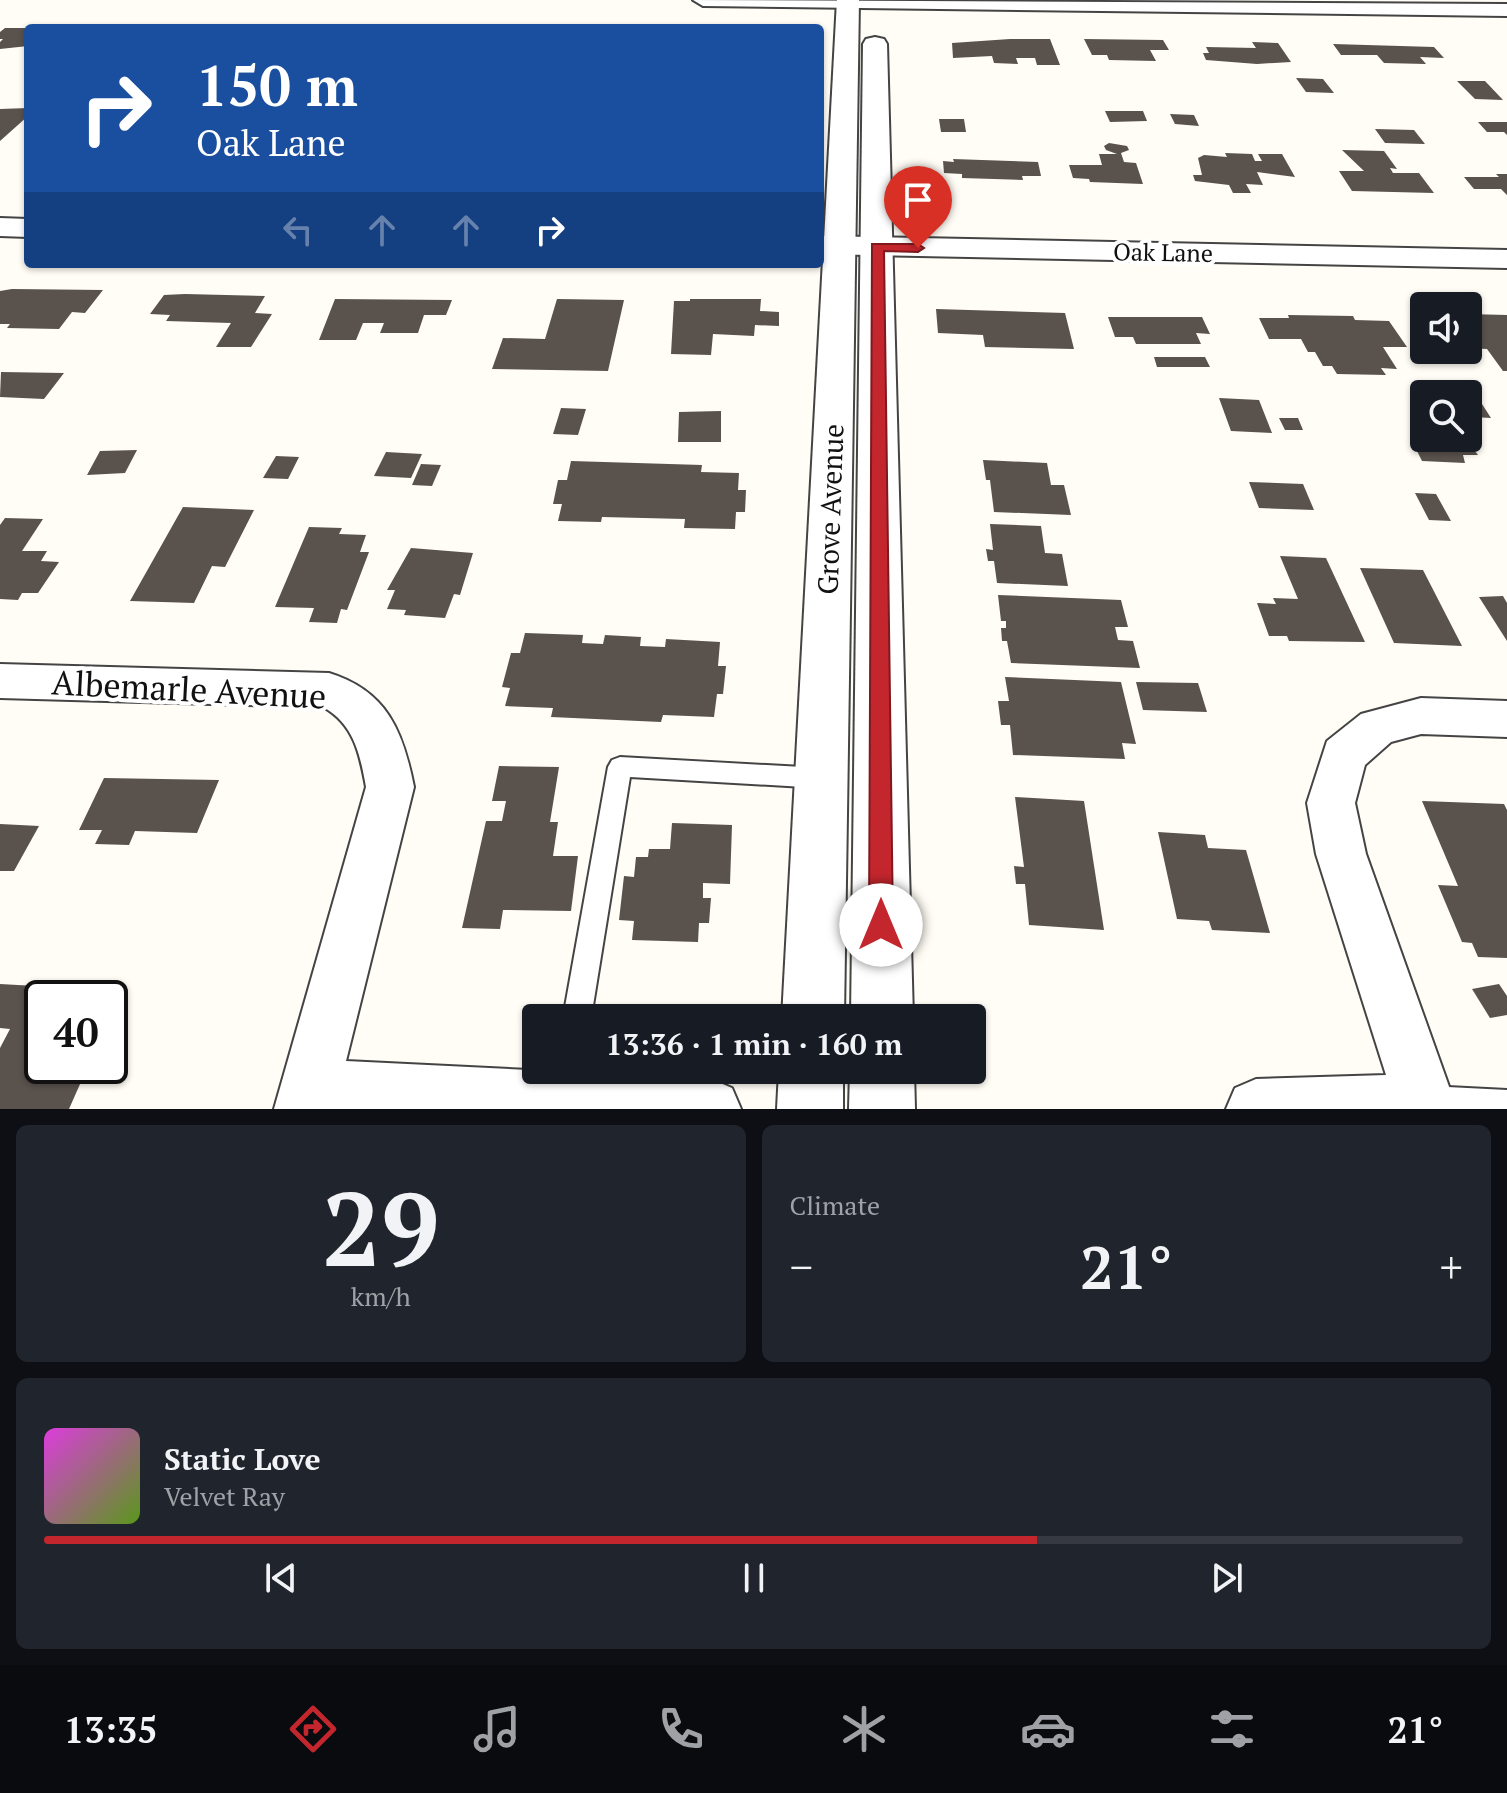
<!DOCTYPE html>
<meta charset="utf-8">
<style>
body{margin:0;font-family:"PT Serif",serif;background:#20242c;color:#f1f3f6;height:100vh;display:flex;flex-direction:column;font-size:30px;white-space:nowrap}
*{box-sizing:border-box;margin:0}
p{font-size:26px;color:#9ea1a6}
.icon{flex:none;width:44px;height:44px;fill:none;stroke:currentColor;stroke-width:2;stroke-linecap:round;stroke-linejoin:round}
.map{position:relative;height:1109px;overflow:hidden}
.details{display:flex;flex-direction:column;gap:16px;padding:16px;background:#0d0f14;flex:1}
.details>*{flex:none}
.guide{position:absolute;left:24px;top:24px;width:800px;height:244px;border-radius:8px;box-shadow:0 2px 6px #0004;background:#1a4fa0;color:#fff;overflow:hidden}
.fabs{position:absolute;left:1410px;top:292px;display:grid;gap:16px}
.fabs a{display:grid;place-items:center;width:72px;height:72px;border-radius:8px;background:#171b24;box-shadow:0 2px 6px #0004;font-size:40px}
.speed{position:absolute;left:24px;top:980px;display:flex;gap:16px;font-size:40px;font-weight:700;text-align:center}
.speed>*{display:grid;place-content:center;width:104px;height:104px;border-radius:50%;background:#171b24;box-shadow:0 2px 6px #0004;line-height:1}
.speed .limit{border:4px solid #111;border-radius:12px;background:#fff;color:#111}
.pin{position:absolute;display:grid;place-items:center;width:68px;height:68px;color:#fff;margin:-82px -34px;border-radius:50% 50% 50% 0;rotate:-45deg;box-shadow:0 0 8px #0007}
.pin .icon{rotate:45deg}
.me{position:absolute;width:88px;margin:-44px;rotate:0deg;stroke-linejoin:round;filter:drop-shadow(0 0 6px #0008)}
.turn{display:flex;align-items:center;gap:28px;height:168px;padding:0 40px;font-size:36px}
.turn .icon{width:104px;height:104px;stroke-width:2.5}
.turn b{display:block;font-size:56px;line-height:68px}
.lanes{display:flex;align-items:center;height:76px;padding:0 40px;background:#0003;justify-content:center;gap:40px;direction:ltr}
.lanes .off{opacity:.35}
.big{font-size:60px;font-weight:800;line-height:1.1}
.details .tile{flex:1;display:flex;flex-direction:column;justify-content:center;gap:12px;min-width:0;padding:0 28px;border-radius:12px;background:#20242c}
.details .dial{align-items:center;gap:0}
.dial b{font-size:104px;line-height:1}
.song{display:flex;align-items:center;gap:24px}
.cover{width:96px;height:96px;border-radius:12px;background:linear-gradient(135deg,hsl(300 70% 55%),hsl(90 70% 35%))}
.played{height:8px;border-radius:4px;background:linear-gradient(90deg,#c4262e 70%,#363941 70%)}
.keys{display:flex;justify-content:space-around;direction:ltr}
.heat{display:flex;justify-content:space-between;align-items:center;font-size:44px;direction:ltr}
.details .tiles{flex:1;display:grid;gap:16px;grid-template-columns:1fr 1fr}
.tile:last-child{grid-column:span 2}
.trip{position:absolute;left:522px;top:1004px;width:464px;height:80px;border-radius:8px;background:#171b24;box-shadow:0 2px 6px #0004;font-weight:800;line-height:80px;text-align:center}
.tab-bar{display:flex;height:128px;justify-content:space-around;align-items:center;background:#090b0e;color:#9ea1a6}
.tab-bar .icon{width:56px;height:56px}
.tab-bar .active{color:#c4262e}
.tab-bar b{font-size:36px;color:#f1f3f6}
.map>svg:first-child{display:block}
</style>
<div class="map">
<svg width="1507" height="1109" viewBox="0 0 1507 1109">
<rect width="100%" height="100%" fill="#fffdf5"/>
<!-- building -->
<g fill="#5a524d">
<polygon points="5,28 28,28 28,46 0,49 0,42 3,39 0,39 0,32"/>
<polygon points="1010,39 1050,39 1060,65 1037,65 1035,58 1016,58 1018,64 994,63 992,56 953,58 952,43"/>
<polygon points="1084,39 1163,40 1169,50 1150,50 1156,61 1109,60 1107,55 1092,55"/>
<polygon points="1252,42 1278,43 1291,62 1257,64 1206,60 1203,53 1209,53 1206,47 1256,48"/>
<polygon points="1333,44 1434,47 1444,58 1420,57 1426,64 1384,63 1377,55 1341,55"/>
<polygon points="1296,78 1323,79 1334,93 1306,92"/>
<polygon points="1457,81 1485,81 1503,100 1475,99"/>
<polygon points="28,108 28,116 0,141 0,109"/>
<polygon points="1105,111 1143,111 1147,121 1110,122"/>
<polygon points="1170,114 1194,115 1199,126 1175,124"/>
<polygon points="939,119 964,119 966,132 941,132"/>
<polygon points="1478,122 1507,122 1507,135 1504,132 1487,132"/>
<polygon points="1375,129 1414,130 1425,144 1385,143"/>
<polygon points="1109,143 1127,146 1129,150 1121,153 1124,162 1136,163 1143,184 1090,182 1089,179 1073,178 1069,165 1102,165 1099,154 1117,154 1106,150 1104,146"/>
<polygon points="1342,150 1384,151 1397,169 1390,168 1393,173 1419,173 1434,193 1352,191 1339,171 1364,171"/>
<polygon points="1225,153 1252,154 1255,161 1262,161 1258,154 1282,154 1295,177 1257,172 1263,185 1246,184 1251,193 1233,193 1229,185 1195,181 1193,175 1202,175 1198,158 1204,155 1227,157"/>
<polygon points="953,159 1038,162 1041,176 1022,176 1023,180 962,178 962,174 944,173 943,161 954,162"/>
<polygon points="1496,174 1507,174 1507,195 1501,189 1474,189 1464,177 1499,177"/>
<polygon points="12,289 103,290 85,313 72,312 59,329 7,328 10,324 0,324 0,291"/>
<polygon points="185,294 265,296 255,313 272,314 251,347 216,347 231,323 166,321 170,315 150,314 164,295"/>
<polygon points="335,299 452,300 446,315 424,315 418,333 380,333 384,323 363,323 356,340 319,340"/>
<polygon points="557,299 624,300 608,371 492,369 503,338 545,339"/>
<polygon points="690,299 761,299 760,311 779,312 779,326 755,325 754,336 713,334 711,355 671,354 674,301 690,301"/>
<polygon points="936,309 1065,313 1074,349 985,347 983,335 938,333"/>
<polygon points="1468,314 1507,315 1507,371 1503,371 1487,349 1468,348"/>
<polygon points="1288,315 1353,316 1355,320 1389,321 1407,347 1383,347 1397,369 1381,368 1386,375 1337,374 1332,366 1323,366 1315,352 1308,352 1301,339 1269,339 1259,318 1289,318"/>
<polygon points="1108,317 1202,317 1210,334 1196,333 1201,344 1136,344 1133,337 1115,337"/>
<polygon points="1154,357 1205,357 1210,367 1157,367"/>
<polygon points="1,372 64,373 44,399 0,397"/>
<polygon points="1219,398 1259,400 1272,433 1231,431"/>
<polygon points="1468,403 1482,404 1491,418 1473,417"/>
<polygon points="561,408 586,409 578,435 553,434"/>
<polygon points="721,411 721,442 678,442 679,412"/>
<polygon points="1279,418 1298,418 1303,430 1285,430"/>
<polygon points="1413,443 1471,446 1478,455 1463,455 1465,463 1422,461"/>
<polygon points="137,450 125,473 87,475 100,451"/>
<polygon points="386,452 422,454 411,478 374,476"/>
<polygon points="276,456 299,457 288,479 263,478"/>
<polygon points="983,460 1047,463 1051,485 1064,485 1071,515 994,512 990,480 986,480"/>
<polygon points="571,461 702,465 701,472 739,473 738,490 746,490 745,512 736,512 735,529 684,528 685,519 602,517 601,522 558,521 562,504 553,504 558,480 567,480"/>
<polygon points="421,464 441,465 432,486 412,485"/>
<polygon points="1249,482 1303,484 1314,510 1259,508"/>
<polygon points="1415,493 1436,494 1451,521 1429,520"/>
<polygon points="183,507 254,510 225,567 212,566 194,603 130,601"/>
<polygon points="5,518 43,519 22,551 47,551 41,561 59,562 38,593 22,593 18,600 0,599 0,525"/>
<polygon points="990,524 1041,526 1045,553 1062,554 1068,586 997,583 994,561 988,561 986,549 993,550"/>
<polygon points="309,527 342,528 339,534 366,535 360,552 369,552 347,610 341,609 337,623 309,622 314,608 275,607"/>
<polygon points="411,548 473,553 460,595 454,594 445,618 404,615 406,610 387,609 395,590 387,590"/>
<polygon points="1280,556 1326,558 1365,642 1289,641 1287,636 1269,636 1257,603 1276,604 1273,598 1298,599"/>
<polygon points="1360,568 1423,570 1462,646 1394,643"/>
<polygon points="998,595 1121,600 1128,627 1115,627 1118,640 1133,641 1140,668 1011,663 1007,641 1002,641 1001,628 1006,628 1006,621 1001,621"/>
<polygon points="1503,596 1507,603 1507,641 1479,597"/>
<polygon points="525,633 583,635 582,643 603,644 605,635 641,637 640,646 665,647 666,639 720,642 718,666 726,666 723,694 717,694 714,717 663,715 661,722 551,717 553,708 505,706 510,688 502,687 511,653 520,653"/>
<polygon points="1005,677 1121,682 1136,744 1122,743 1125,759 1013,755 1010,725 1001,725 998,701 1009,701"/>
<polygon points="1136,682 1198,683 1207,712 1143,710"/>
<polygon points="499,766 559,767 550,822 558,822 553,856 578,856 571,911 503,910 500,929 462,928 486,821 502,821 506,801 492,801"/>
<polygon points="104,778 219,780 197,833 135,831 129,845 95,844 102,830 79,830"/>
<polygon points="1015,797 1084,801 1104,930 1029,925 1025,884 1016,884 1014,866 1024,867"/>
<polygon points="1422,801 1504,804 1507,810 1507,958 1478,957 1472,943 1462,942 1438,885 1458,886"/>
<polygon points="672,823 732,825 730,884 703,883 703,898 711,898 709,923 699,923 698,942 632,940 634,921 619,920 624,876 634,877 636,857 648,857 649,849 670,849"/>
<polygon points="0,824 39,826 14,871 0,871"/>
<polygon points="1158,832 1205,835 1208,848 1246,850 1270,933 1212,930 1209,921 1177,919"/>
<polygon points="0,984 89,989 84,998 42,998 42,1066 88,1066 69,1109 0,1109 0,1048 10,1029 0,1028"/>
<polygon points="1499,984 1507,996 1507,1015 1490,1018 1472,989"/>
</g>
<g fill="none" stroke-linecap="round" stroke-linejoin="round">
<defs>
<g id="service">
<polygon points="620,757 821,768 829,771 833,778 829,785 821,788 630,777 591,1018 563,1018 608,767 612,760"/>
<polygon points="1428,1086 1507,1090 1507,1109 1417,1109 1413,1101 1418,1091"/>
</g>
<g id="minor">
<polygon points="693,0 1507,4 1507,16 703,6"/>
<polygon points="0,218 28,219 28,237 0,236"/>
<polygon points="820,236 1507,250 1507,268 820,254"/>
<path d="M0 664 329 673C387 691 403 731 414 787L346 1061 711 1079 732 1088 741 1109H274L366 787C360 754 354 724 323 707L0 698Z"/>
<polygon points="1421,698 1507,701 1507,737 1421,734 1391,742 1365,765 1355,803 1366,854 1457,1109 1226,1109 1235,1088 1256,1079 1386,1075 1316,854 1307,803 1327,741 1361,714"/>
</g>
<g id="tertiary">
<polygon points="837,0 859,0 844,1018 782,1018"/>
<polygon points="875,37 884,39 887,44 913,1018 851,1018 863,44 866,39"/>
<polygon points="779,1070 843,1070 843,1109 777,1109"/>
<polygon points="850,1070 914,1070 915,1109 849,1109"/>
</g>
</defs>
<!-- service casing -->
<use href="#service" stroke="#444" stroke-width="4"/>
<!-- minor casing -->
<use href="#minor" stroke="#444" stroke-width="4"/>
<!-- tertiary casing -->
<use href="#tertiary" stroke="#444" stroke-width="4"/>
<!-- service -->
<use href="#service" fill="#fff" fill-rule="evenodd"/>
<!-- minor -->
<use href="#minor" fill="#fff" fill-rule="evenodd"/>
<!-- tertiary -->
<use href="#tertiary" fill="#fff" fill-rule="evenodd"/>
</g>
<!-- route -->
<polygon fill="#c4262e" stroke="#7f191e" stroke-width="2" points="872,244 918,244 924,248 918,252 884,251 893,925 890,933 881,936 873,933 869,925"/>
<g text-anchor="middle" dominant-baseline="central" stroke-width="8" stroke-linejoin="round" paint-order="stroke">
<!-- far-street labels -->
<g font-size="24" fill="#111" stroke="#fff">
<text transform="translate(1163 252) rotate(1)">Oak Lane</text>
</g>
<!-- street labels -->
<g font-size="28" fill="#111" stroke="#fff">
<text transform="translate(830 509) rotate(-88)">Grove Avenue</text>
</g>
<!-- near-street labels -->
<g font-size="34" fill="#111" stroke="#fff">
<text transform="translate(189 689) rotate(3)">Albemarle Avenue</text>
</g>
</g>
</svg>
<div class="fabs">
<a><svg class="icon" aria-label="sound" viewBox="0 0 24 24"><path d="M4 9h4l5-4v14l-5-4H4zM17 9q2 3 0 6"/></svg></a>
<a><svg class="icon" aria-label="search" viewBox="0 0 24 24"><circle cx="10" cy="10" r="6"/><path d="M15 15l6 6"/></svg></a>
</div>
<div class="speed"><div class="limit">40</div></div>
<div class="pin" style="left:918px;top:248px;background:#d93025"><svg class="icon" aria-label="arrive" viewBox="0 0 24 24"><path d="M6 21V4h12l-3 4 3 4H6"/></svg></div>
<svg class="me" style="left:881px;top:925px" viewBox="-20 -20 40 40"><circle r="19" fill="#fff"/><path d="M0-13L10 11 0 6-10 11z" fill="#c4262e"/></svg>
<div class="trip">13:36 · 1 min · 160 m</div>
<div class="guide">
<div class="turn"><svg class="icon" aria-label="right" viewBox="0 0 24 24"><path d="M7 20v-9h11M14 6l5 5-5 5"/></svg><div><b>150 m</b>Oak Lane</div></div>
<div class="lanes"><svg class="icon off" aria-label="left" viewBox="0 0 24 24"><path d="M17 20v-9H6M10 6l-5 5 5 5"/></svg><svg class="icon off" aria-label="ahead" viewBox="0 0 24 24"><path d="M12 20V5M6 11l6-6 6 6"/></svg><svg class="icon off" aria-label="ahead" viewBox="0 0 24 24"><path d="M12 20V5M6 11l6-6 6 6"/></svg><svg class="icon" aria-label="right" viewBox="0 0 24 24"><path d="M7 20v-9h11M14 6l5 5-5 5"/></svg></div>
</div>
</div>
<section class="details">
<div class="tiles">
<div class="tile dial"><b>29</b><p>km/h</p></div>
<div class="tile"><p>Climate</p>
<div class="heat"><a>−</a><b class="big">21°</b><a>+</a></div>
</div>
<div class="tile">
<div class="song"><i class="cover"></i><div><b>Static Love</b><p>Velvet Ray</p></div></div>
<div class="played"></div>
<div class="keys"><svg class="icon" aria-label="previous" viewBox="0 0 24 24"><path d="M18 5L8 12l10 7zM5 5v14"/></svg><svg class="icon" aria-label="pause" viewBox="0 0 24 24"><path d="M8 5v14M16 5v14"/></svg><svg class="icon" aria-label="next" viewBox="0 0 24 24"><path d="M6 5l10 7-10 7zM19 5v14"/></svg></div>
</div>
</div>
</section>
<nav class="tab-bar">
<b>13:35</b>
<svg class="icon active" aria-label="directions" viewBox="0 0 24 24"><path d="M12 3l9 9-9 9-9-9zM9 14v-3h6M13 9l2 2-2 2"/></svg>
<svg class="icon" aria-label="music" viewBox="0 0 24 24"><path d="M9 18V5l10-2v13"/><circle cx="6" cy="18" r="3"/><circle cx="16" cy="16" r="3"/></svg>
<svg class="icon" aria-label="phone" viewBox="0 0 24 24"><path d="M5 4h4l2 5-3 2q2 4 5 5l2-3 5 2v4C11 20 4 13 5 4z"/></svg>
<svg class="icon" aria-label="climate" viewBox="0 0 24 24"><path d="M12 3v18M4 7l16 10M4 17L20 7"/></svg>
<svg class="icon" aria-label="car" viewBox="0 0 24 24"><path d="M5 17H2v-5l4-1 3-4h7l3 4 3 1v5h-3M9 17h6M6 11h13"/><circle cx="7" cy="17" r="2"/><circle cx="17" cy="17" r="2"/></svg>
<svg class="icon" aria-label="filters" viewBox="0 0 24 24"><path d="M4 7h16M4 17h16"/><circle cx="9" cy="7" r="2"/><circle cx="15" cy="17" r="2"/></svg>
<b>21°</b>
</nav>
